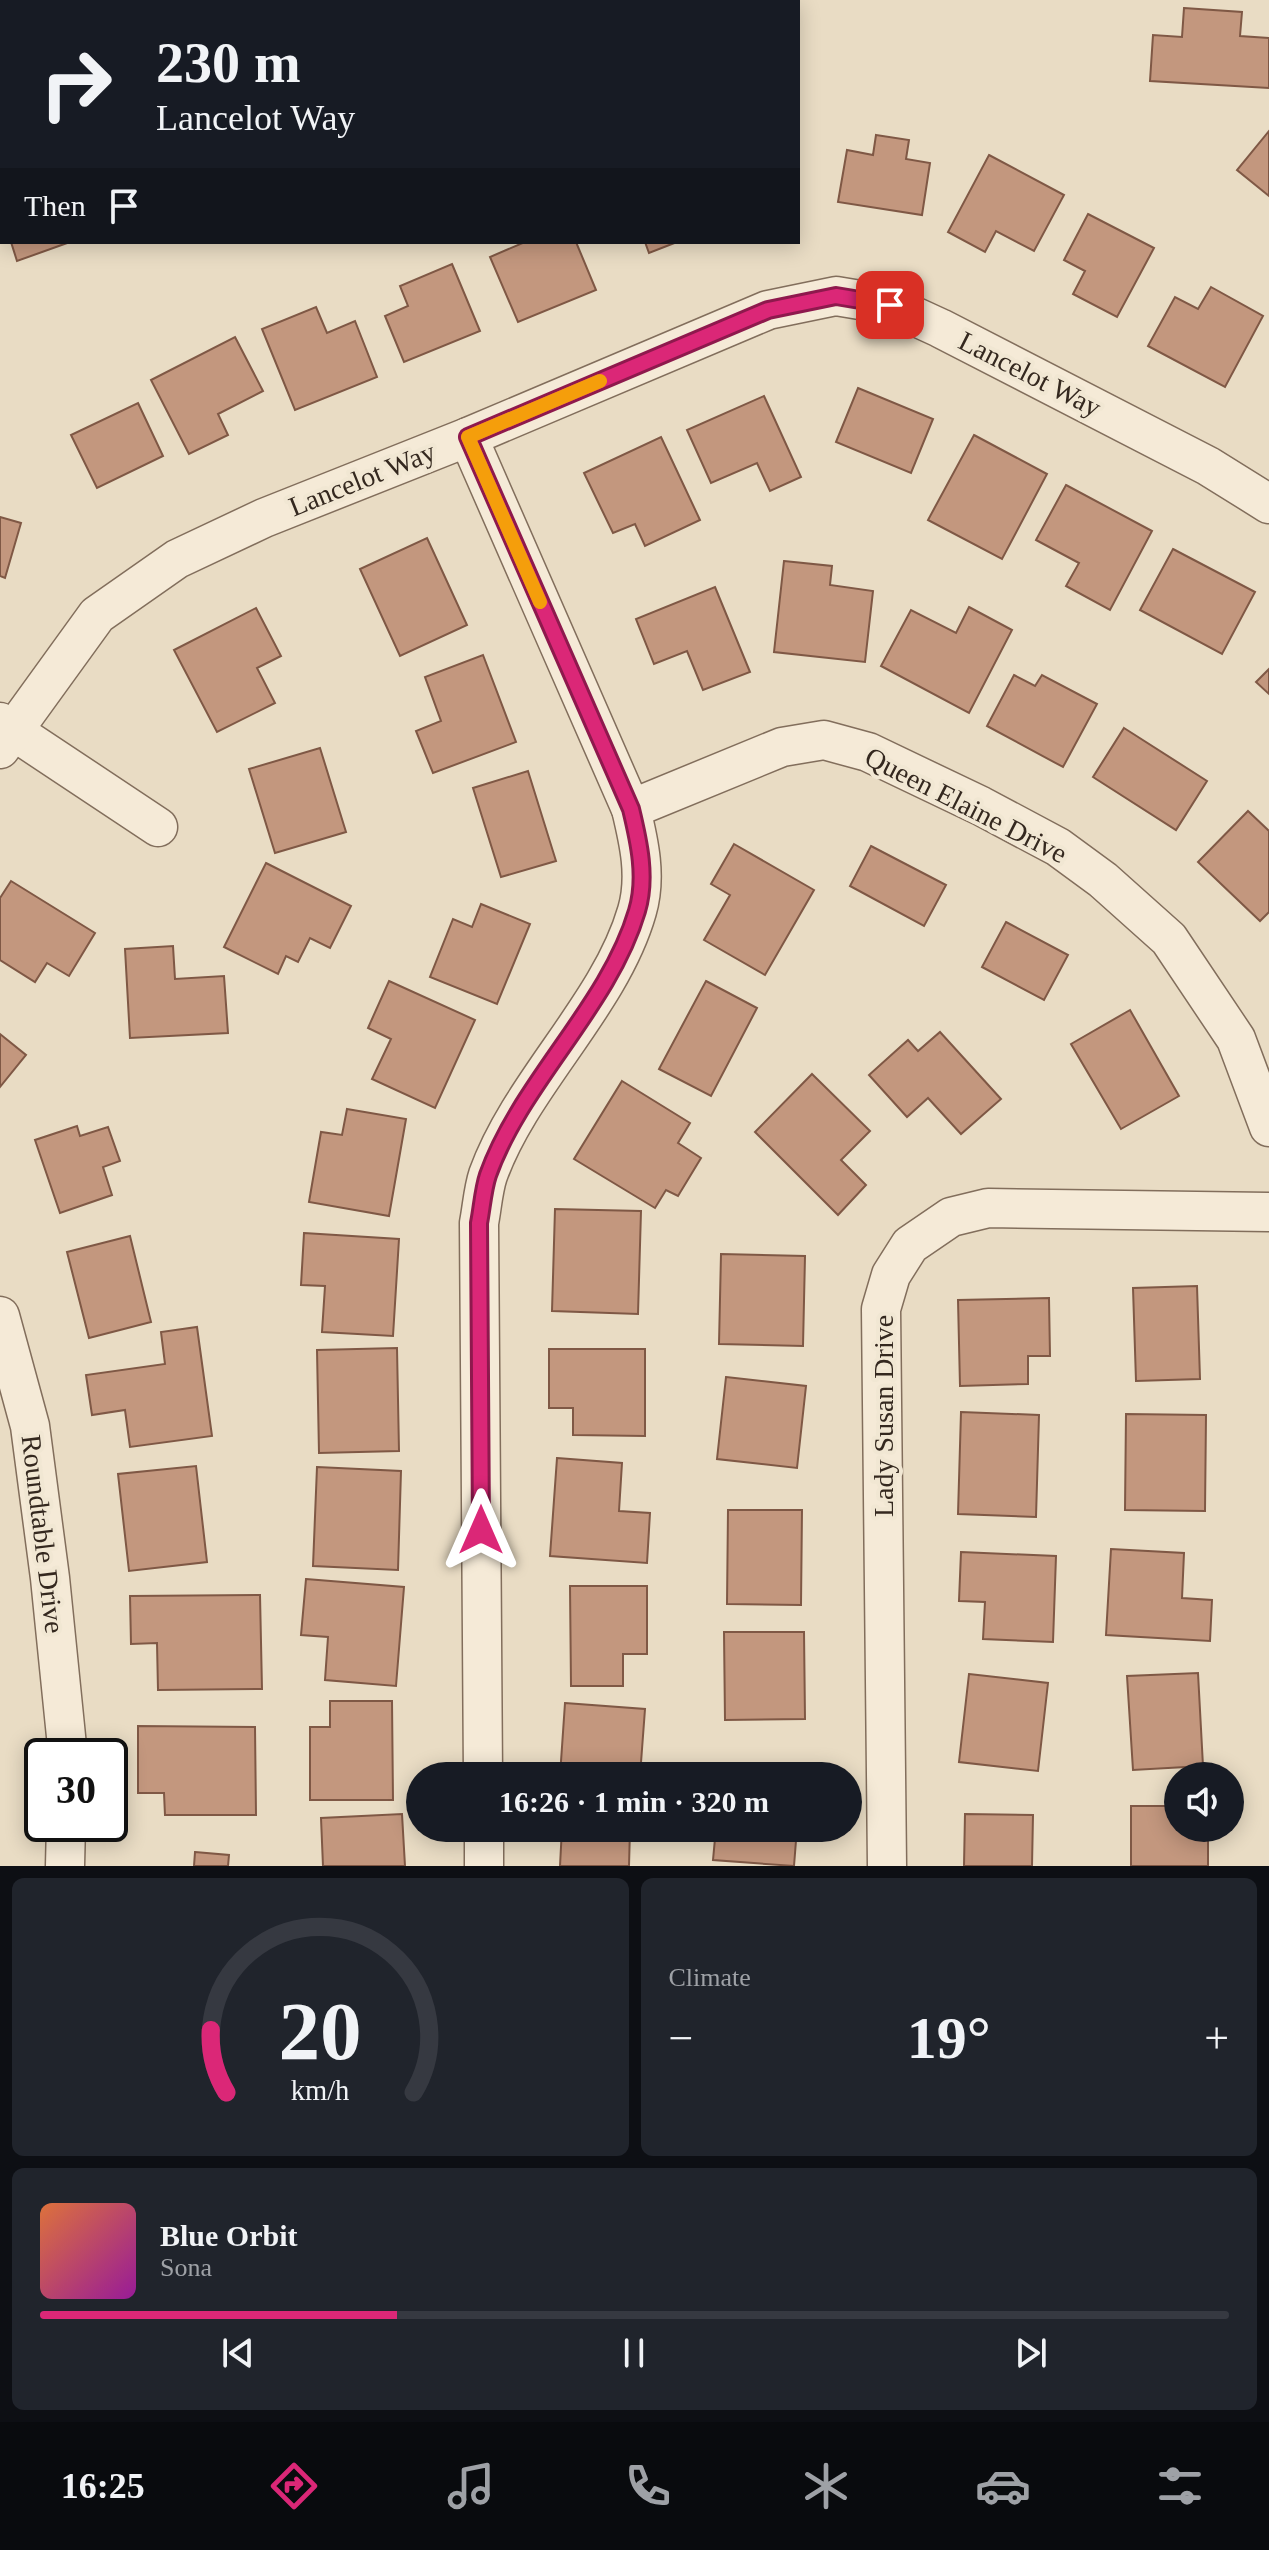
<!DOCTYPE html>
<meta charset="utf-8">
<style>
body{margin:0;font-family:Georgia,serif;background:#20242c;color:#f1f3f6;height:100vh;display:flex;flex-direction:column;font-size:30px;white-space:nowrap}
*{box-sizing:border-box;margin:0}
p{font-size:26px;color:#9ea1a6}
.icon{flex:none;width:44px;height:44px;fill:none;stroke:currentColor;stroke-width:2;stroke-linecap:round;stroke-linejoin:round}
.map{position:relative;height:1866px;overflow:hidden}
.side{display:flex;flex-direction:column;gap:12px;padding:12px;background:#0d0f14;flex:1}
.side>*{flex:none}
.banner{position:absolute;left:0px;top:0px;width:800px;height:244px;box-shadow:0 4px 20px #0003;background:#171b24;color:#f1f3f6;overflow:hidden}
.tools{position:absolute;left:1164px;top:1762px;display:grid;gap:16px}
.tools a{display:grid;place-items:center;width:80px;height:80px;border-radius:50%;background:#171b24;box-shadow:0 4px 20px #0003;font-size:40px}
.speed{position:absolute;left:24px;top:1738px;display:flex;gap:16px;font-size:40px;font-weight:700;text-align:center}
.speed>*{display:grid;place-content:center;width:104px;height:104px;border-radius:50%;background:#171b24;box-shadow:0 4px 20px #0003;line-height:1}
.speed .limit{border:4px solid #111;border-radius:12px;background:#fff;color:#111}
.pin{position:absolute;display:grid;place-items:center;width:68px;height:68px;color:#fff;margin:-34px;border-radius:16px;box-shadow:0 4px 12px #0006}
.me{position:absolute;width:88px;margin:-44px;rotate:0deg;stroke-linejoin:round;filter:drop-shadow(0 0 6px #0008)}
.turn{display:flex;align-items:center;gap:28px;height:168px;padding:0 24px;font-size:36px}
.turn .icon{width:104px;height:104px;stroke-width:2.5}
.turn b{display:block;font-size:56px;line-height:68px}
.then{display:flex;align-items:center;height:76px;padding:0 24px;background:#0003;gap:16px;font-size:30px}
.big{font-size:60px;font-weight:700;line-height:1.1}
.side .tile{flex:1;display:flex;flex-direction:column;justify-content:center;gap:12px;min-width:0;padding:0 28px;border-radius:12px;background:#20242c}
.side .dial{align-items:center;gap:0}
.dial svg{height:208px;overflow:visible;fill:none;stroke:#363941;stroke-width:7;stroke-linecap:round;text-anchor:middle}
.dial text{fill:#f1f3f6;stroke:none}
.song{display:flex;align-items:center;gap:24px}
.cover{width:96px;height:96px;border-radius:12px;background:linear-gradient(135deg,hsl(20 70% 55%),hsl(300 70% 35%))}
.played{height:8px;border-radius:4px;background:linear-gradient(90deg,#db2777 30%,#363941 30%)}
.keys{display:flex;justify-content:space-around;direction:ltr}
.heat{display:flex;justify-content:space-between;align-items:center;font-size:44px;direction:ltr}
.side .tiles{flex:1;display:grid;gap:12px;grid-template-columns:1fr 1fr}
.tile:last-child{grid-column:span 2}
.trip{position:absolute;left:406px;top:1762px;width:456px;height:80px;border-radius:40px;background:#171b24;box-shadow:0 4px 20px #0003;font-weight:700;line-height:80px;text-align:center}
.menu{display:flex;height:128px;justify-content:space-around;align-items:center;background:#090b0e;color:#9ea1a6}
.menu .icon{width:56px;height:56px}
.menu .selected{color:#db2777}
.menu b{font-size:36px;color:#f1f3f6}
.map>svg:first-child{display:block}
</style>
<div class="map">
<svg width="1269" height="1866" viewBox="0 0 1269 1866">
<rect width="100%" height="100%" fill="#e9dcc4"/>
<!-- building -->
<g fill="#c3977e" stroke="#7f5845" stroke-width="2">
<polygon points="1184,8 1242,12 1240,36 1269,38 1269,88 1150,81 1153,35 1182,37"/>
<polygon points="1269,131 1269,196 1237,170"/>
<polygon points="876,135 909,140 906,159 930,163 922,215 838,202 847,150 873,155"/>
<polygon points="989,155 1064,195 1034,251 996,231 985,252 948,232"/>
<polygon points="1088,214 1154,248 1117,317 1073,294 1085,271 1064,260"/>
<polygon points="11,242 70,242 17,261"/>
<polygon points="525,242 576,242 596,290 518,322 490,257"/>
<polygon points="645,242 677,242 649,253"/>
<polygon points="452,264 480,331 404,362 385,316 408,306 400,286"/>
<polygon points="1211,287 1263,316 1225,387 1148,346 1175,297 1198,309"/>
<polygon points="316,307 327,333 355,321 377,377 295,410 262,329"/>
<polygon points="235,337 263,391 218,414 228,435 189,454 151,380"/>
<polygon points="858,388 933,419 911,473 836,442"/>
<polygon points="764,396 801,477 770,491 757,463 711,483 687,430"/>
<polygon points="138,403 163,456 97,488 71,435"/>
<polygon points="974,435 1047,474 1002,559 928,520"/>
<polygon points="661,437 700,520 645,546 635,524 613,533 584,473"/>
<polygon points="1066,485 1152,531 1110,610 1066,586 1079,563 1036,540"/>
<polygon points="0,517 21,523 5,578 0,576"/>
<polygon points="427,538 467,625 400,656 360,569"/>
<polygon points="1173,549 1255,592 1222,654 1140,610"/>
<polygon points="784,561 832,566 830,585 873,591 865,662 774,652"/>
<polygon points="715,587 750,672 703,690 687,651 654,664 636,619"/>
<polygon points="969,607 1012,630 969,713 881,666 911,610 956,633"/>
<polygon points="256,608 281,656 257,668 275,703 217,732 174,650"/>
<polygon points="483,655 516,742 433,773 416,731 441,721 425,677"/>
<polygon points="1269,669 1269,694 1256,682"/>
<polygon points="1014,675 1035,686 1042,675 1097,704 1063,767 987,726"/>
<polygon points="1124,728 1207,781 1176,830 1093,777"/>
<polygon points="320,748 346,832 275,853 249,769"/>
<polygon points="528,771 556,861 501,877 473,788"/>
<polygon points="1248,811 1269,831 1269,912 1260,921 1198,862"/>
<polygon points="734,844 814,890 765,975 704,940 730,895 711,884"/>
<polygon points="871,846 946,885 924,926 850,886"/>
<polygon points="266,863 351,906 330,948 310,938 298,962 286,956 278,974 224,947"/>
<polygon points="11,881 95,933 69,976 47,963 35,982 0,960 0,898"/>
<polygon points="481,904 530,924 497,1004 430,977 453,919 472,927"/>
<polygon points="1006,922 1068,955 1044,1000 982,967"/>
<polygon points="173,946 175,979 224,976 228,1033 130,1038 125,949"/>
<polygon points="389,981 475,1020 435,1108 372,1079 391,1039 368,1028"/>
<polygon points="706,981 757,1008 711,1096 659,1069"/>
<polygon points="1130,1010 1179,1096 1121,1129 1071,1044"/>
<polygon points="940,1032 1001,1099 961,1134 928,1098 907,1117 869,1075 908,1040 918,1051"/>
<polygon points="0,1034 26,1055 0,1087"/>
<polygon points="812,1074 870,1131 841,1160 866,1185 838,1215 755,1132"/>
<polygon points="622,1081 690,1123 678,1143 701,1158 678,1196 666,1190 655,1208 574,1159"/>
<polygon points="347,1109 406,1119 389,1216 309,1202 321,1132 342,1135"/>
<polygon points="77,1126 80,1136 108,1127 120,1161 103,1167 112,1195 60,1213 35,1140"/>
<polygon points="555,1209 641,1211 638,1314 552,1311"/>
<polygon points="304,1233 399,1239 393,1336 322,1332 325,1286 301,1285"/>
<polygon points="130,1236 151,1322 89,1338 67,1252"/>
<polygon points="721,1254 805,1256 803,1346 719,1344"/>
<polygon points="1197,1286 1200,1379 1136,1381 1133,1288"/>
<polygon points="1049,1298 1050,1356 1028,1356 1028,1384 960,1386 958,1300"/>
<polygon points="197,1327 212,1436 130,1447 125,1410 92,1415 86,1375 165,1364 161,1332"/>
<polygon points="397,1348 399,1451 319,1453 317,1350"/>
<polygon points="549,1349 645,1349 645,1436 573,1435 573,1408 549,1408"/>
<polygon points="726,1377 806,1386 797,1468 717,1459"/>
<polygon points="961,1412 1039,1415 1036,1517 958,1514"/>
<polygon points="1126,1414 1206,1415 1205,1511 1125,1510"/>
<polygon points="557,1458 622,1463 619,1511 650,1513 647,1563 550,1556"/>
<polygon points="196,1466 207,1562 129,1571 118,1474"/>
<polygon points="317,1467 401,1471 398,1570 313,1566"/>
<polygon points="728,1510 802,1510 801,1605 727,1604"/>
<polygon points="1111,1549 1184,1553 1182,1598 1212,1600 1210,1641 1106,1635"/>
<polygon points="961,1552 1056,1556 1053,1642 983,1639 985,1602 959,1601"/>
<polygon points="306,1579 404,1587 396,1686 325,1680 328,1637 301,1635"/>
<polygon points="570,1586 647,1586 647,1654 623,1654 623,1686 571,1686"/>
<polygon points="260,1595 262,1689 158,1690 157,1643 131,1644 130,1596"/>
<polygon points="724,1632 804,1632 805,1719 725,1720"/>
<polygon points="1198,1673 1203,1766 1133,1770 1127,1676"/>
<polygon points="969,1674 1048,1683 1038,1771 959,1762"/>
<polygon points="330,1701 392,1701 393,1800 310,1800 310,1727 330,1727"/>
<polygon points="565,1703 645,1709 640,1776 560,1776"/>
<polygon points="138,1726 255,1727 256,1815 165,1815 164,1793 138,1793"/>
<polygon points="720,1768 777,1772 776,1776 720,1776"/>
<polygon points="1131,1806 1178,1806 1178,1828 1208,1828 1208,1866 1131,1866"/>
<polygon points="402,1814 405,1866 323,1866 321,1818"/>
<polygon points="965,1814 1033,1815 1032,1866 964,1866"/>
<polygon points="562,1828 630,1829 629,1866 560,1866"/>
<polygon points="716,1828 797,1828 794,1866 713,1860"/>
<polygon points="195,1852 229,1855 228,1866 194,1866"/>
</g>
<g fill="none" stroke-linecap="round" stroke-linejoin="round">
<defs>
<g id="minor">
<polyline points="302,2 307,0"/>
<polyline points="0,127 2,127"/>
<path d="M468 437 631 809C639 842 647 877 637 911 610 1005 521 1083 488 1175 483 1190 482 1208 479 1223L483 1776"/>
<polyline points="0,722 158,827"/>
<polyline points="0,749 97,615 177,559 264,518 468,437 768,310 836,296 890,305 940,328 1208,466 1269,504"/>
<polyline points="631,809 782,747 824,740 868,752 981,806 1058,847 1103,880 1169,939 1236,1039 1269,1127"/>
<polyline points="0,1316 30,1426 50,1578 68,1756"/>
<polyline points="484,1828 484,1866"/>
<polyline points="65,1866 66,1824"/>
<polyline points="887,1866 881,1309 891,1275 910,1245 951,1217 988,1208 1269,1212"/>
</g>
</defs>
<!-- minor casing -->
<use href="#minor" stroke="#826e5c" stroke-width="41"/>
<!-- minor -->
<use href="#minor" stroke="#f5ead7" stroke-width="38"/>
</g>
<g fill="none" stroke-linecap="round" stroke-linejoin="round">
<defs>
<path id="route" d="M481 1530 479 1223C482 1208 483 1190 488 1175 521 1082 609 1006 637 911 647 878 639 842 631 809L468 437 768 310 836 296 890 305"/>
</defs>
<!-- route casing -->
<use href="#route" stroke="#8e194d" stroke-width="20"/>
<!-- route -->
<use href="#route" stroke="#db2777" stroke-width="14"/>
<!-- slow -->
<polyline stroke="#f59e0b" stroke-width="14" points="540,602 468,437 600,381"/>
</g>
<g text-anchor="middle" dominant-baseline="central" stroke-width="8" stroke-linejoin="round" paint-order="stroke">
<!-- street labels -->
<g font-size="28" fill="#34281f" stroke="#f1e7d3">
<text transform="translate(1030 374) rotate(27)">Lancelot Way</text>
<text transform="translate(362 479) rotate(-22)">Lancelot Way</text>
<text transform="translate(966 805) rotate(27)">Queen Elaine Drive</text>
<text transform="translate(883 1416) rotate(-90)">Lady Susan Drive</text>
<text transform="translate(43 1534) rotate(83)">Roundtable Drive</text>
</g>
</g>
</svg>
<div class="tools">
<a><svg class="icon" aria-label="sound" viewBox="0 0 24 24"><path d="M4 9h4l5-4v14l-5-4H4zM17 9q2 3 0 6"/></svg></a>
</div>
<div class="speed"><div class="limit">30</div></div>
<div class="pin" style="left:890px;top:305px;background:#d93025"><svg class="icon" aria-label="arrive" viewBox="0 0 24 24"><path d="M6 21V4h12l-3 4 3 4H6"/></svg></div>
<svg class="me" style="left:481px;top:1530px" viewBox="-20 -20 40 40"><path d="M0-17L14 15 0 8-14 15z" fill="#db2777" stroke="#fff" stroke-width="4"/></svg>
<div class="trip">16:26 · 1 min · 320 m</div>
<div class="banner">
<div class="turn"><svg class="icon" aria-label="right" viewBox="0 0 24 24"><path d="M7 20v-9h11M14 6l5 5-5 5"/></svg><div><b>230 m</b>Lancelot Way</div></div>
<div class="then">Then<svg class="icon" aria-label="arrive" viewBox="0 0 24 24"><path d="M6 21V4h12l-3 4 3 4H6"/></svg></div>
</div>
</div>
<section class="side">
<div class="tiles">
<div class="tile dial"><svg viewBox="0 0 100 80">
<path d="M14 69A42 42 0 1 1 86 69"/>
<path d="M14 69A42 42 0 0 1 8 45" stroke="#db2777"/>
<text x="50" y="56" font-size="32" font-weight="700">20</text>
<text x="50" y="72" font-size="11">km/h</text>
</svg></div>
<div class="tile"><p>Climate</p>
<div class="heat"><a>−</a><b class="big">19°</b><a>+</a></div>
</div>
<div class="tile">
<div class="song"><i class="cover"></i><div><b>Blue Orbit</b><p>Sona</p></div></div>
<div class="played"></div>
<div class="keys"><svg class="icon" aria-label="previous" viewBox="0 0 24 24"><path d="M18 5L8 12l10 7zM5 5v14"/></svg><svg class="icon" aria-label="pause" viewBox="0 0 24 24"><path d="M8 5v14M16 5v14"/></svg><svg class="icon" aria-label="next" viewBox="0 0 24 24"><path d="M6 5l10 7-10 7zM19 5v14"/></svg></div>
</div>
</div>
</section>
<nav class="menu">
<b>16:25</b>
<svg class="icon selected" aria-label="directions" viewBox="0 0 24 24"><path d="M12 3l9 9-9 9-9-9zM9 14v-3h6M13 9l2 2-2 2"/></svg>
<svg class="icon" aria-label="music" viewBox="0 0 24 24"><path d="M9 18V5l10-2v13"/><circle cx="6" cy="18" r="3"/><circle cx="16" cy="16" r="3"/></svg>
<svg class="icon" aria-label="phone" viewBox="0 0 24 24"><path d="M5 4h4l2 5-3 2q2 4 5 5l2-3 5 2v4C11 20 4 13 5 4z"/></svg>
<svg class="icon" aria-label="climate" viewBox="0 0 24 24"><path d="M12 3v18M4 7l16 10M4 17L20 7"/></svg>
<svg class="icon" aria-label="car" viewBox="0 0 24 24"><path d="M5 17H2v-5l4-1 3-4h7l3 4 3 1v5h-3M9 17h6M6 11h13"/><circle cx="7" cy="17" r="2"/><circle cx="17" cy="17" r="2"/></svg>
<svg class="icon" aria-label="filters" viewBox="0 0 24 24"><path d="M4 7h16M4 17h16"/><circle cx="9" cy="7" r="2"/><circle cx="15" cy="17" r="2"/></svg>
</nav>
